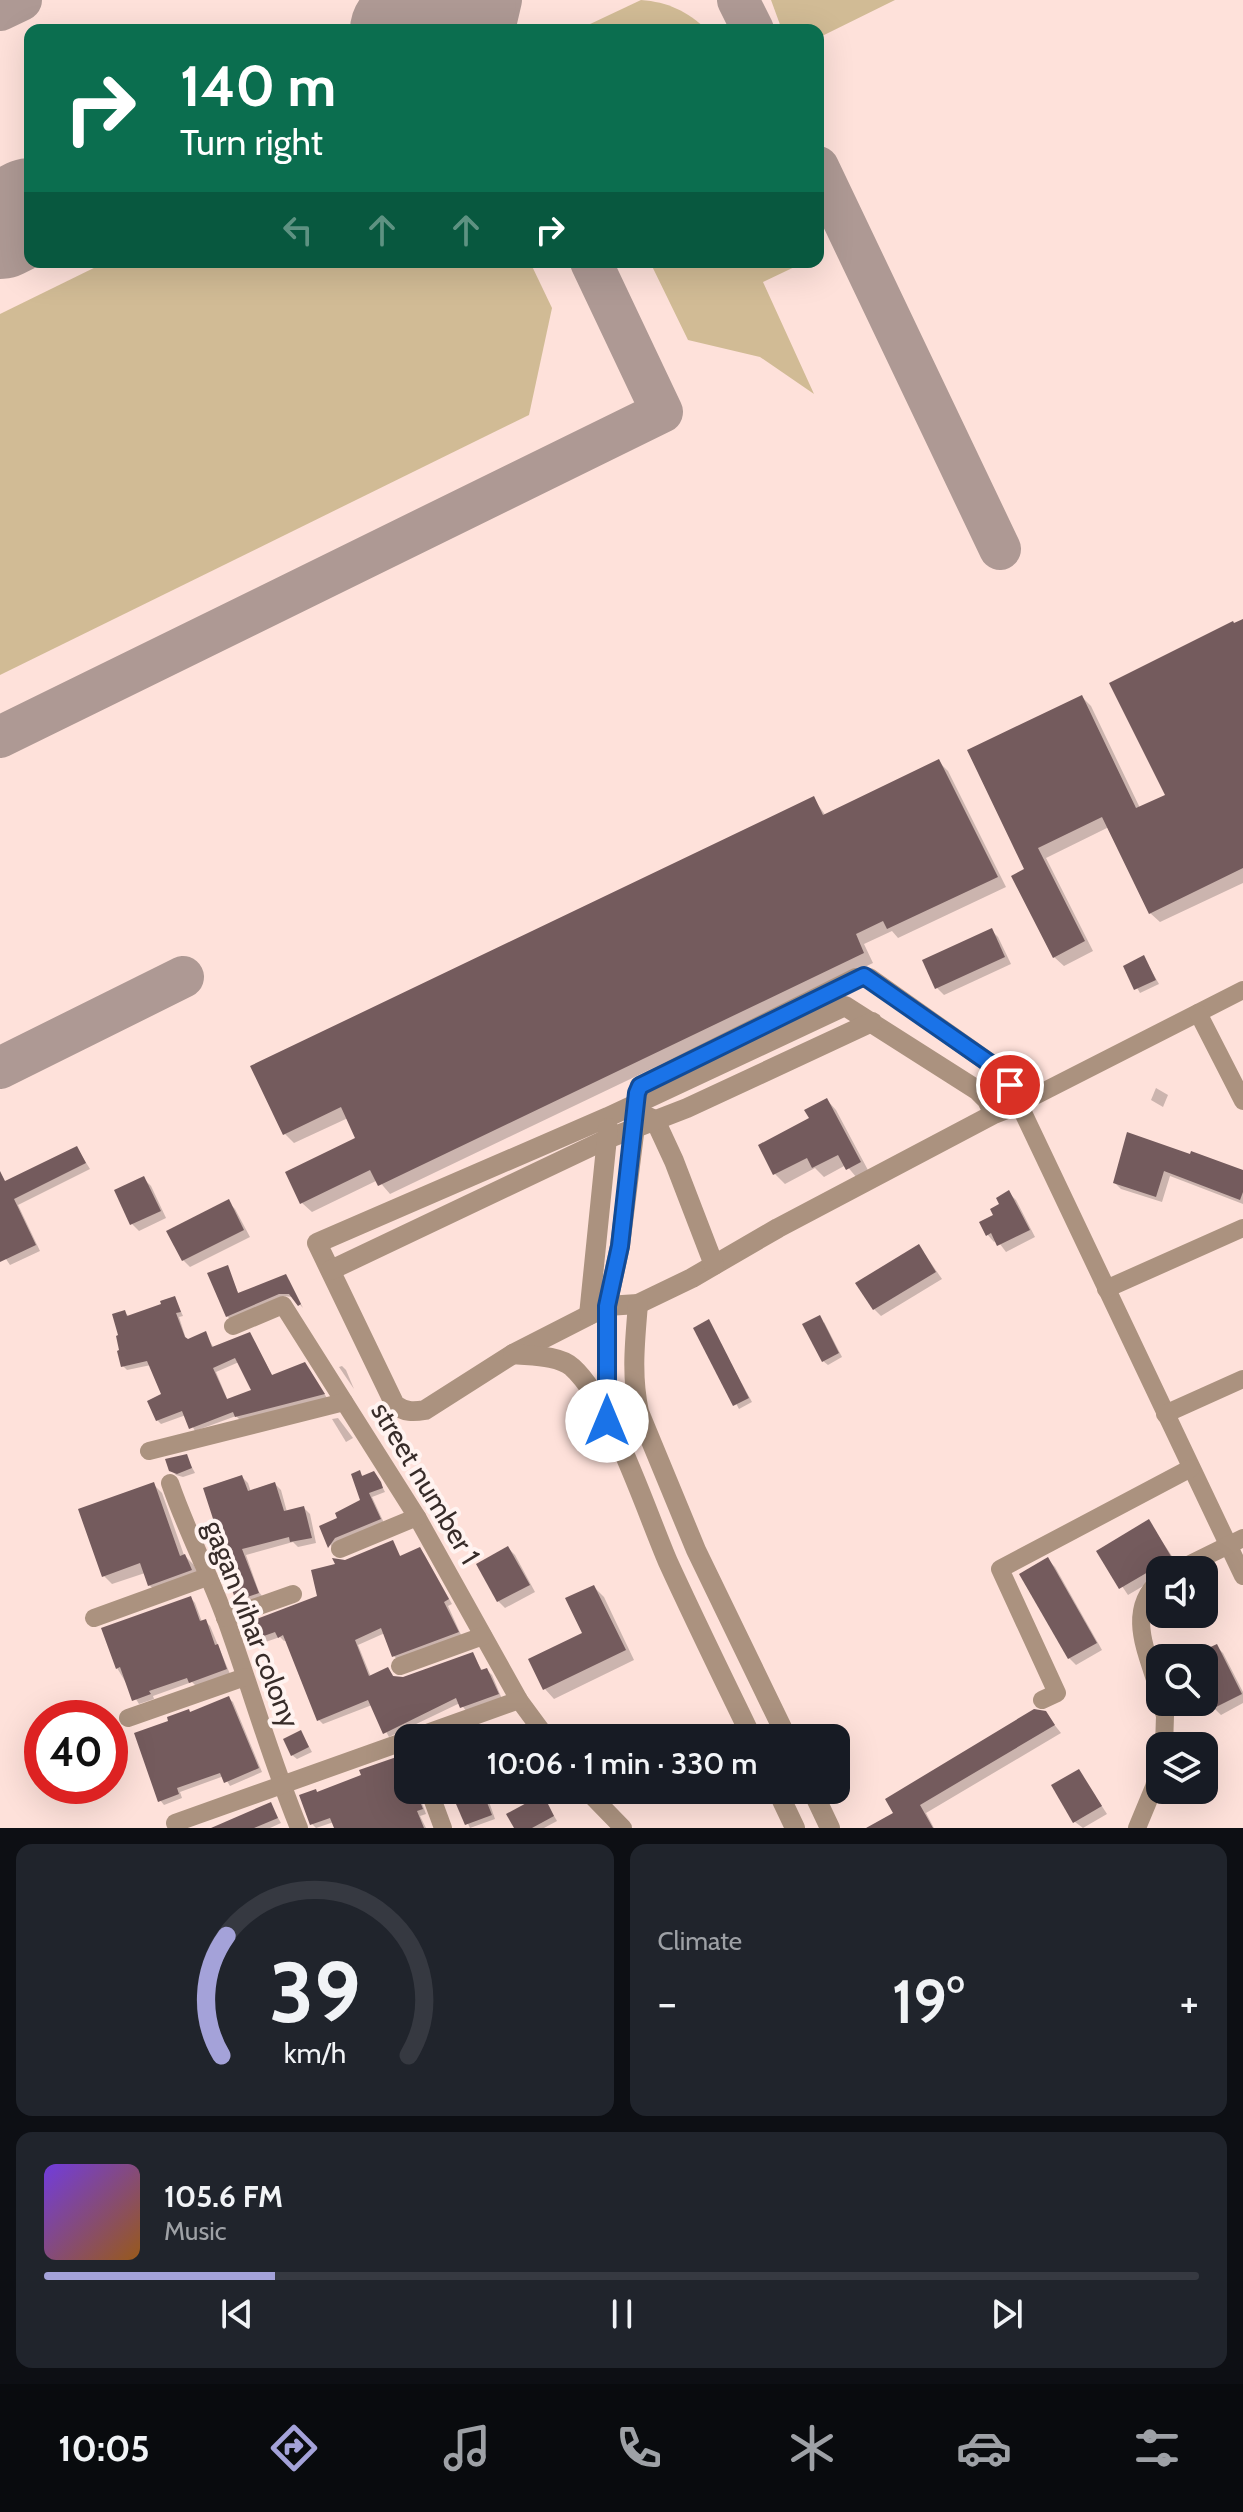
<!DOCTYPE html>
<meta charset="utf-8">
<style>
body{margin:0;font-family:Cabin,sans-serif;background:#20242c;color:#f1f3f6;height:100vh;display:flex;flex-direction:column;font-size:30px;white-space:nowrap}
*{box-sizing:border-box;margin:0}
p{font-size:26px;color:#9ea1a6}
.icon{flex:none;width:44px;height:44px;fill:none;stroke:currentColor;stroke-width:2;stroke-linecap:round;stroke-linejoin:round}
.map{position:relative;height:1828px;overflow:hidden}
.side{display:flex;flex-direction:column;gap:16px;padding:16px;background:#0d0f14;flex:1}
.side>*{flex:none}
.top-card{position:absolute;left:24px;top:24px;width:800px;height:244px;border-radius:16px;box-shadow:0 8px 32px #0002;background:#0b6e4f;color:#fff;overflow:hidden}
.controls{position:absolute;left:1146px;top:1556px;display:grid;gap:16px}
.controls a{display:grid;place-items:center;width:72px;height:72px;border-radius:16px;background:#171b24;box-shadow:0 8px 32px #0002;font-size:40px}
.speed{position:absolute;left:24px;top:1700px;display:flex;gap:16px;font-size:40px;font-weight:700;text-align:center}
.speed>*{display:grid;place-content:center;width:104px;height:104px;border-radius:50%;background:#171b24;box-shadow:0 8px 32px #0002;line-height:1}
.speed .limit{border:12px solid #d22;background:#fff;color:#111}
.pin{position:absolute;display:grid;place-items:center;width:68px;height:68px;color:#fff;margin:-34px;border:4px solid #fff;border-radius:50%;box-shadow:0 2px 8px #0007}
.me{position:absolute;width:88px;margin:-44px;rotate:0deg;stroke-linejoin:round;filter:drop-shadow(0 0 6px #0008)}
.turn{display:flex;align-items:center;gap:28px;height:168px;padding:0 24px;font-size:36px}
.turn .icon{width:104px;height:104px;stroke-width:2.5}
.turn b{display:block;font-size:56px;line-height:68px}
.lanes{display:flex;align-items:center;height:76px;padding:0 24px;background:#0003;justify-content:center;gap:40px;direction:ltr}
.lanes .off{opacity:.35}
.big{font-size:60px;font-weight:600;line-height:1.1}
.side .card{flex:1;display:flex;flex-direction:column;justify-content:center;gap:12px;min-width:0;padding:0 28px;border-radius:16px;background:#20242c}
.side .dial{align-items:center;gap:0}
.dial svg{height:208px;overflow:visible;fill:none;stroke:#363941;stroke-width:7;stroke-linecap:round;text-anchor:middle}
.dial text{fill:#f1f3f6;stroke:none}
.song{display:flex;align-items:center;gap:24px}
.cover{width:96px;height:96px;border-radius:12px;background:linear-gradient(135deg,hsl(260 70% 55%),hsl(30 70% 35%))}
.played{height:8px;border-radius:4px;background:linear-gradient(90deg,#a4a2d9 20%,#363941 20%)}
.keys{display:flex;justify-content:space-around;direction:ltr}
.heat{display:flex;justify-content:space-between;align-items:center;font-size:44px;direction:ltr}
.side .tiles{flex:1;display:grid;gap:16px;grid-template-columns:1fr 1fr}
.card:last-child{grid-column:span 2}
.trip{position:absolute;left:394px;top:1724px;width:456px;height:80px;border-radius:16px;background:#171b24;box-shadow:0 8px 32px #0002;font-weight:600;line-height:80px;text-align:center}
.tab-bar{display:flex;height:128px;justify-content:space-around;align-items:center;background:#090b0e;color:#9ea1a6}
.tab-bar .icon{width:56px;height:56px}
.tab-bar .active{color:#a4a2d9}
.tab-bar b{font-size:36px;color:#f1f3f6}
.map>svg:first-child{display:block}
</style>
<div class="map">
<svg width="1243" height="1828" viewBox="0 0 1243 1828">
<rect width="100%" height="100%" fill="#fee1da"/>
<!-- green -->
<g fill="#d1bb95">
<path d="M641 0C668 2 687 11 707 30H585L588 25Z"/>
<polygon points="771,0 895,0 818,38 818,30 782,30"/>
<polygon points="106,262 530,262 552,308 529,415 0,675 0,314"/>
<polygon points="650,262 805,262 763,282 814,394 760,357 688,340"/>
</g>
<!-- shadow -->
<g fill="#0003" fill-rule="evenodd">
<polygon points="1243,620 1243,883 1160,922 1150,913 1109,827 1046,858 1093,951 1064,966 1054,957 1027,870 1082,697 1091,706 1140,808 1167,796"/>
<polygon points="939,762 948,771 1006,887 898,938 892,931 864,944 873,963 390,1194 378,1180 312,1212 302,1203 358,1139 348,1118 294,1143 285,1134 813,798 826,816"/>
<polygon points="991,930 998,937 1011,964 944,995 937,988"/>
<polygon points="1144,958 1159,984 1140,993 1125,967"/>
<polygon points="1156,1088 1168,1095 1163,1107 1151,1100"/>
<polygon points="827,1100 836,1110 869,1172 857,1178 846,1165 824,1177 815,1168 785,1184 775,1174 811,1119"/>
<polygon points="1129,1134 1243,1173 1243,1204 1170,1176 1162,1202 1121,1189 1115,1183"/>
<polygon points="77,1148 90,1169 18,1205 40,1251 10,1265 0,1250 0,1186"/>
<polygon points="144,1179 151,1186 166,1218 139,1231 132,1224 116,1191"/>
<polygon points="1009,1193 1016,1200 1035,1237 1006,1252 997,1240 994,1242 987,1234"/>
<polygon points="228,1202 235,1209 250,1237 190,1267 183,1260"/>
<polygon points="919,1246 942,1279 881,1316 874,1309"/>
<polygon points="227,1267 239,1295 289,1280 303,1308 293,1297 283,1296 230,1319 227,1316"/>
<path d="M175 1298 183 1316 179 1317 187 1342 205 1334 214 1348 250 1334 273 1377 309 1369 327 1398 240 1420 236 1416 195 1431 186 1415 161 1424 157 1420 164 1394 151 1365 127 1370 123 1366 125 1312 129 1317 164 1305ZM239 1362 253 1391 228 1401 216 1372Z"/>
<polygon points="708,1322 752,1402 739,1409 696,1328"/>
<polygon points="824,1322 842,1357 828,1365 823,1361"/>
<polygon points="342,1366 346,1370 354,1389 339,1367"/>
<polygon points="338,1418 353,1438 346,1442 332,1419"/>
<polygon points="186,1456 195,1473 183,1477 176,1475 171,1470"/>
<polygon points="359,1473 364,1477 378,1478 385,1492 372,1497 384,1523 333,1550 322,1527 340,1519 362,1501"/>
<polygon points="242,1477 248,1483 251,1492 275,1484 281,1490 287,1512 304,1508 310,1514 316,1543 298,1547 293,1542 246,1555 259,1592 262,1596 244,1606 238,1600 232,1560 224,1533 218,1527"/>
<polygon points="154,1485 162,1493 184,1555 194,1565 199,1578 158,1593 149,1585 145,1573 112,1584 104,1576"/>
<polygon points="1149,1522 1178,1565 1170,1570 1160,1570 1160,1576 1128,1595 1099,1552"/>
<polygon points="392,1542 401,1558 419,1549 424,1554 452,1604 448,1606 462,1637 398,1661 394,1656 385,1633 358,1645 371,1677 388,1669 395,1678 404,1680 473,1655 483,1672 487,1670 492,1675 502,1699 467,1712 460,1703 389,1737 372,1705 323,1724 318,1719 287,1640 284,1641 280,1637 254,1646 249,1641 320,1597 345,1562"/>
<polygon points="508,1548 515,1555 535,1592 505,1608 498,1601"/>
<polygon points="1048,1560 1055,1567 1102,1650 1076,1665 1069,1658"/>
<polygon points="594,1587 604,1597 634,1660 554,1699 545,1689 585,1634"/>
<polygon points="191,1598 195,1603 202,1622 205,1621 210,1626 230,1674 196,1686 192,1682 153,1696 154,1699 139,1704 117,1668"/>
<polygon points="1216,1646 1223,1653 1243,1692 1243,1703 1221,1715 1214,1708 1204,1688 1204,1658 1193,1658"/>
<polygon points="228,1698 233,1702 262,1772 230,1786 224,1776 180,1792 182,1798 164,1805 160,1800 191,1714"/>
<polygon points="1045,1713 1061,1733 926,1813 934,1828 878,1828"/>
<polygon points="301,1732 312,1752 297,1759 292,1755"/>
<polygon points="408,1755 408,1790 417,1790 426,1814 420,1816 426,1828 336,1828 334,1822 316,1828 312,1824 318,1794"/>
<polygon points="1079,1771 1107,1814 1083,1828 1075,1822"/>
<polygon points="452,1790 485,1790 495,1819 470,1828"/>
<polygon points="543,1797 557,1821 544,1828 516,1828"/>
<polygon points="270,1804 281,1823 270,1828 214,1828"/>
</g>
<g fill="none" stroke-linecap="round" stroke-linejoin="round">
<!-- taxiway -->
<g stroke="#ae9994" stroke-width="42">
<polyline points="738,0 753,30"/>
<polyline points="0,10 21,0"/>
<polyline points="407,30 435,26 448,30"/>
<polyline points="494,30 501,0"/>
<polyline points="818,167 1000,549"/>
<polyline points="0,737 662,412 591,262"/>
<polyline points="0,1068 183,977"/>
</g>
<!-- runway -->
<g stroke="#ae9994" stroke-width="106">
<polyline points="403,30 463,0"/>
<polyline points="0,226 30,211"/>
</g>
</g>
<!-- building -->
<g fill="#745b5d" fill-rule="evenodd">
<polygon points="1243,619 1243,868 1149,914 1102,817 1038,848 1085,941 1053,958 1011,876 1024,869 967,750 1082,695 1136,808 1165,795 1109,683 1233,621 1234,623"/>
<polygon points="939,759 998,877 887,929 883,921 856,934 864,953 378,1186 370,1170 300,1204 285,1172 355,1138 341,1107 283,1135 250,1066 814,796 823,815"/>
<polygon points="992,928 1005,957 935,989 922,960"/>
<polygon points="1144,955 1156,980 1134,990 1123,966"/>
<polygon points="827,1098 861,1162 846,1170 838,1155 812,1168 807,1158 773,1175 758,1145 809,1118 804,1110"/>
<polygon points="1127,1132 1190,1154 1191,1151 1243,1170 1243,1192 1240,1200 1164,1171 1156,1197 1113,1183"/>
<polygon points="77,1146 86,1163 14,1199 36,1245 0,1262 0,1171 5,1181"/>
<polygon points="144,1176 161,1211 130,1225 114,1190"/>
<polygon points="1009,1190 1030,1230 997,1246 991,1233 986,1236 979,1222 993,1215 990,1209 999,1204 996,1198"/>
<polygon points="229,1199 244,1230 182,1261 166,1231"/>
<polygon points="919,1244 936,1272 873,1310 855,1283"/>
<polygon points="228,1265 238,1293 286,1274 301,1304 298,1306 289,1294 279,1294 226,1317 207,1273"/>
<path d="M175 1296 181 1312 176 1313 185 1337 188 1339 206 1331 212 1347 250 1332 272 1375 305 1362 325 1394 235 1417 233 1412 189 1429 182 1411 156 1421 147 1401 161 1394 147 1361 121 1367 117 1351 119 1350 116 1336 118 1335 112 1314 125 1310 127 1316 161 1304 160 1301ZM235 1358 251 1390 227 1399 213 1368Z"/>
<polygon points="820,1315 839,1353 822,1362 802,1324"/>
<polygon points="709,1319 749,1398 733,1406 693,1328"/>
<polygon points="187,1454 192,1468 177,1474 169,1471 165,1459"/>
<polygon points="360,1470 362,1476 374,1471 381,1482 383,1488 369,1493 381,1519 335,1538 328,1548 319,1526 337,1518 335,1513 360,1500 351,1474"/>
<polygon points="242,1475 248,1491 275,1482 284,1511 304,1506 312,1538 290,1542 289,1537 242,1549 259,1593 236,1601 222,1562 230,1559 221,1527 216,1528 203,1488"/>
<polygon points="154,1482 180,1556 185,1554 192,1570 148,1586 140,1563 102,1577 78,1509"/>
<polygon points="1149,1519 1172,1558 1119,1589 1096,1551"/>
<polygon points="393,1540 400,1556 420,1547 449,1599 444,1602 459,1632 392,1657 381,1628 355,1640 369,1676 388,1667 393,1676 403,1677 473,1652 481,1670 487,1668 499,1694 460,1708 456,1698 383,1734 368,1700 317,1721 283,1635 278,1638 275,1632 247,1642 241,1625 317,1596 311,1570 335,1564 332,1558 345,1560"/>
<polygon points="508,1546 530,1585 497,1602 476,1564"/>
<polygon points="1048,1557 1097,1643 1068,1659 1019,1574"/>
<polygon points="594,1585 626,1650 543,1690 528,1659 582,1633 565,1598"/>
<polygon points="191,1596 200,1621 206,1619 215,1645 218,1644 227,1669 189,1683 187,1678 149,1691 151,1694 132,1701 120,1667 116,1669 101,1628"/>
<polygon points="1217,1644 1242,1694 1212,1709 1204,1692 1204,1650"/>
<polygon points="229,1696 259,1768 224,1783 220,1773 177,1788 179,1794 158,1802 134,1733 168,1721 167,1717 189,1709 190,1712"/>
<polygon points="1034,1709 1046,1711 1055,1725 920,1805 933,1828 866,1828 893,1813 885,1799"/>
<polygon points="301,1730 309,1747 291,1756 283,1739"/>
<polygon points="408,1753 408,1798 417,1794 423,1809 417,1811 424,1828 334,1828 330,1818 310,1825 299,1795 316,1789 317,1792 361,1775 359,1770"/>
<polygon points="1079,1769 1102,1806 1073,1823 1051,1785"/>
<polygon points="450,1790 482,1790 492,1815 465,1825"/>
<polygon points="543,1794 554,1816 532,1828 514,1828 506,1814"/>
<polygon points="271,1802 278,1818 254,1828 211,1828"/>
</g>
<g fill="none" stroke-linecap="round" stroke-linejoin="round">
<!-- minor -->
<g stroke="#ab927f" stroke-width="18">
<polyline points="1243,990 1019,1104 1243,1576"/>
<polyline points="1198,1013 1243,1101"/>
<polyline points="1106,1289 1243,1228"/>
<polyline points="233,1326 283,1305 417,1517 519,1700 547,1738"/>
<polyline points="1165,1414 1243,1379"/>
<polyline points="149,1451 344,1402"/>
<path d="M170 1483C186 1530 209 1573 226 1620 251 1689 271 1760 299 1828"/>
<polyline points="340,1549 417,1517"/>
<polyline points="1178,1570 1243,1538"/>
<path d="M1160 1580C1123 1613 1150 1657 1160 1696"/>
<polyline points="94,1618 207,1577"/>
<polyline points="225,1618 293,1594"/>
<polyline points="400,1666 483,1636"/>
<polyline points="1042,1700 1057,1693 1000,1569 1191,1468"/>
<polyline points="1161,1702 1165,1716 1164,1746"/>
<polyline points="128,1718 245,1677"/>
<polyline points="413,1738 519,1700"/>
<polyline points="429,1790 443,1828"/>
<polyline points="586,1790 623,1828"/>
<polyline points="175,1823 408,1740"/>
<polyline points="1137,1828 1154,1787 1160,1762"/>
</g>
<!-- tertiary -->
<g stroke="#ab927f" stroke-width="20">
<path d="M994 1114 987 1100 977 1090 845 1006 608 1117 317 1243 395 1405C405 1412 413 1412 425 1410L513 1354 607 1306 638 1304 692 1278 778 1228 994 1114 1019 1104 1004 1076 995 1067"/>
<polyline points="644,1115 655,1120 674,1161 714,1265"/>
<polyline points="331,1270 607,1139 687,1108 872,1022"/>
<path d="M638 1304C635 1341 631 1375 639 1412L696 1550 787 1738"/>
<polyline points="589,1315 608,1128"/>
<path d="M513 1354C531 1356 558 1355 572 1367 611 1402 646 1511 668 1562 695 1621 724 1680 752 1738"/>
<polyline points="607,1421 607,1306 620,1246"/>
<polyline points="777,1790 795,1828"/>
<polyline points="812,1790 830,1828"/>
</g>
<!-- tertiary-bridge -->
<polyline stroke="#ab927f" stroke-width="20" points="620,1246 640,1086 856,978 869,978 995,1067"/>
</g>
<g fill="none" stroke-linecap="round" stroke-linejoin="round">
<defs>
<polyline id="route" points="607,1421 607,1306 620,1246 637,1093 640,1086 864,976 995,1067 1010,1085"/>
</defs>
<!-- route casing -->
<use href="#route" stroke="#114b97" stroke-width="20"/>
<!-- route -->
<use href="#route" stroke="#1a73e8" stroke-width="14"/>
</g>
<g text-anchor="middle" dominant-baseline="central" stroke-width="8" stroke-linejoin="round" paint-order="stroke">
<!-- street labels -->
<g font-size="28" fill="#372c29" stroke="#fff3f0">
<text transform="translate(426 1483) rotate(59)">street number 1</text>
<text transform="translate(252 1624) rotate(69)">gagan vihar colony</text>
</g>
</g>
</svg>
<div class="controls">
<a><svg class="icon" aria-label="sound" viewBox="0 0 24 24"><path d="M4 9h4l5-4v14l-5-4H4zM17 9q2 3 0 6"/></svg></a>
<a><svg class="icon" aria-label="search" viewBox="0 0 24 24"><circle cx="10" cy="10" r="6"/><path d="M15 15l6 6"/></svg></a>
<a><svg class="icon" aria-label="layers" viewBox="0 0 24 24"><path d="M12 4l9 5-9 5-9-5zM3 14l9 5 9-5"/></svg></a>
</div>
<div class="speed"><div class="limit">40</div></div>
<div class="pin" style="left:1010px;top:1085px;background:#d93025"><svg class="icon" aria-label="arrive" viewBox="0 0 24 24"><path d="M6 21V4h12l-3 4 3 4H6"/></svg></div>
<svg class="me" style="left:607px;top:1421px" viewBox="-20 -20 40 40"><circle r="19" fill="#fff"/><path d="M0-13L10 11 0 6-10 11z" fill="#1a73e8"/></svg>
<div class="trip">10:06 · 1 min · 330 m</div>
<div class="top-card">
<div class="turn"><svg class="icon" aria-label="right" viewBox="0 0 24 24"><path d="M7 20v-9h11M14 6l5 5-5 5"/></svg><div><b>140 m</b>Turn right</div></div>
<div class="lanes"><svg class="icon off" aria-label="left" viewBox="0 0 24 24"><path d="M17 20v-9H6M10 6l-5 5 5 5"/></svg><svg class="icon off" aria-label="ahead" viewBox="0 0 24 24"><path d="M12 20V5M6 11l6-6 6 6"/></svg><svg class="icon off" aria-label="ahead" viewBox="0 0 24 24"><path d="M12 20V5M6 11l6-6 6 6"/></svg><svg class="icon" aria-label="right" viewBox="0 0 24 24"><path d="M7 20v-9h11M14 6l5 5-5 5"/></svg></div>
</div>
</div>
<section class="side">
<div class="tiles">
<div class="card dial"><svg viewBox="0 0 100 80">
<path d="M14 69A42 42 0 1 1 86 69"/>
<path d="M14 69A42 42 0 0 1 16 23" stroke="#a4a2d9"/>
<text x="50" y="56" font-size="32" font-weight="700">39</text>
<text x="50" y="72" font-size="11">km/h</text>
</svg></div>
<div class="card"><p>Climate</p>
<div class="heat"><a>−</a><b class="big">19°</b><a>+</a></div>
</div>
<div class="card">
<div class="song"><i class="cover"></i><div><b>105.6 FM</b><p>Music</p></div></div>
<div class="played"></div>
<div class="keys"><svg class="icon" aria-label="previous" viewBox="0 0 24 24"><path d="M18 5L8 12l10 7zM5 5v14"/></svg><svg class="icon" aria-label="pause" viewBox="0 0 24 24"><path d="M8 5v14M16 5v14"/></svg><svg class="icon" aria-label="next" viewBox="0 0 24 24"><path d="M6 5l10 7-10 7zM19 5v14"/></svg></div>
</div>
</div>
</section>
<nav class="tab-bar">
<b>10:05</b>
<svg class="icon active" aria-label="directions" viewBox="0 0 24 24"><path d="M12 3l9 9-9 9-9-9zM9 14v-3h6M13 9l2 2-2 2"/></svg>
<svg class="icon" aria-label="music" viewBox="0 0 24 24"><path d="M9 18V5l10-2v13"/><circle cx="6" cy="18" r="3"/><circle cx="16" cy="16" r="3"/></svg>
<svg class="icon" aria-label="phone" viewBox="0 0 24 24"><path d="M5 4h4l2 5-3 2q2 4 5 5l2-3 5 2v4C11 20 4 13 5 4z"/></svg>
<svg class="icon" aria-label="climate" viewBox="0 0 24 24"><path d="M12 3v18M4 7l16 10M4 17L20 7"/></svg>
<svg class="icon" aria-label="car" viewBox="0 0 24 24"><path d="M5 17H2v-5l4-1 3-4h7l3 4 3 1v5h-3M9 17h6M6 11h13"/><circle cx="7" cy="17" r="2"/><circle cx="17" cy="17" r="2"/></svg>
<svg class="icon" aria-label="filters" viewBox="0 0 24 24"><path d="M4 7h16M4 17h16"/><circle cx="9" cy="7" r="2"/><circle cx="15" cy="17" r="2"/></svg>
</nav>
